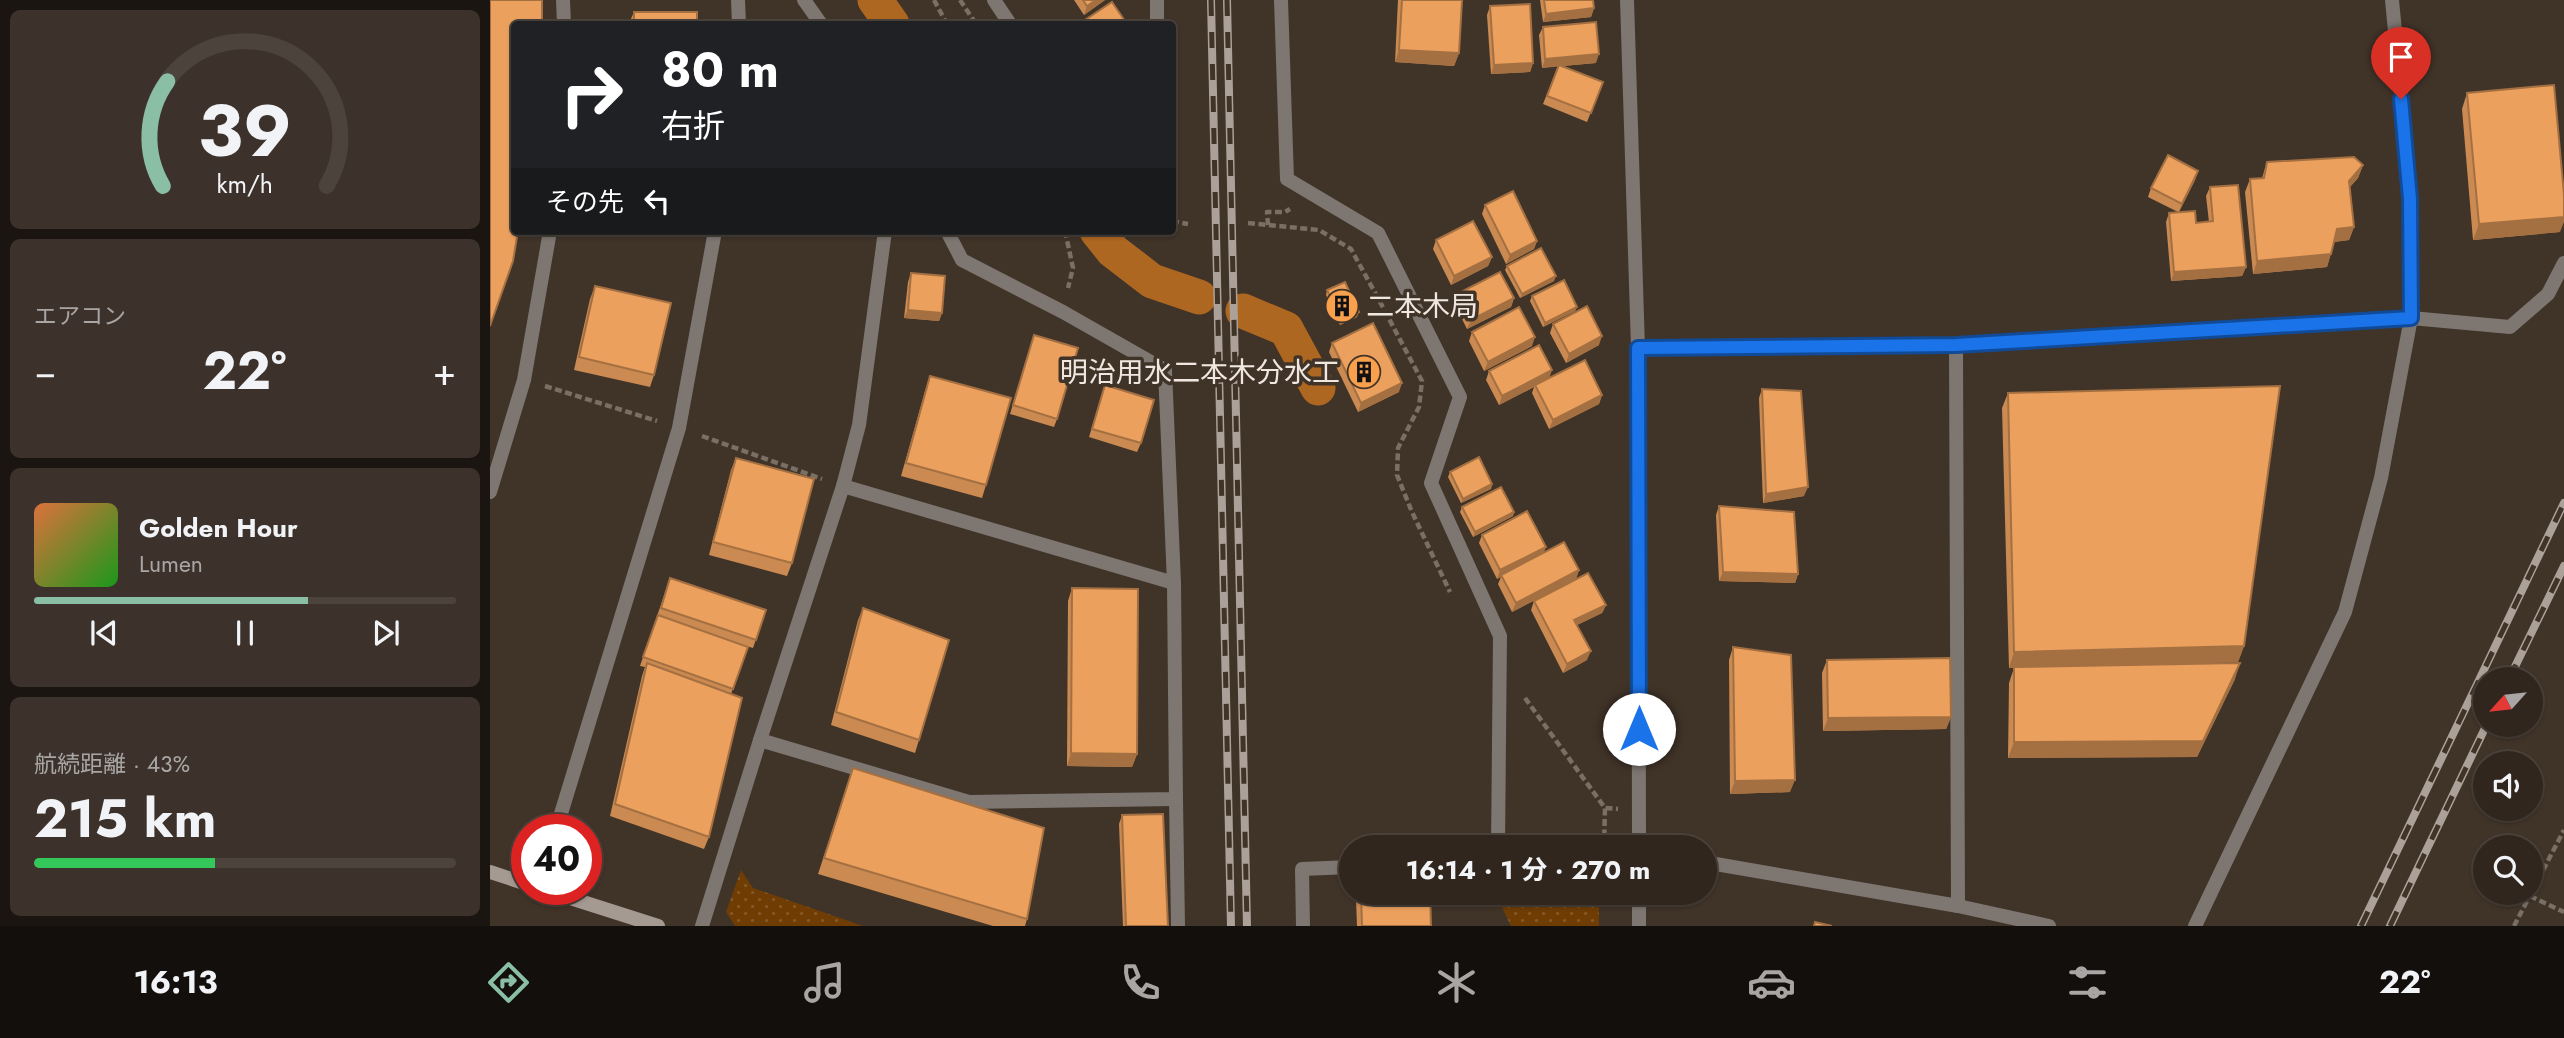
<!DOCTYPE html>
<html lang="ja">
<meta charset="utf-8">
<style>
body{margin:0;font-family:Jost,"Noto Sans JP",sans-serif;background:#3c322b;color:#f1f3f6;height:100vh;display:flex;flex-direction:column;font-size:26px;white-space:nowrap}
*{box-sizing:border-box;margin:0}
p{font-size:23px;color:#a8a5a4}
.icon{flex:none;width:38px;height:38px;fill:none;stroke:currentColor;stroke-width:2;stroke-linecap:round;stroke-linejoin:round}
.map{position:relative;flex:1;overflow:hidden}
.details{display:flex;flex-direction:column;gap:10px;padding:10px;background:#1a1510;width:490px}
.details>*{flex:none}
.hud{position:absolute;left:21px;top:21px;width:665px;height:214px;border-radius:7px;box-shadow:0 2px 5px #0004,0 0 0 2px #4b433c;background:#202124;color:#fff;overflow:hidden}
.needle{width:46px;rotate:243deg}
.buttons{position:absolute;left:1983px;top:667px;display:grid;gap:14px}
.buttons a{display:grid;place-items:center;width:70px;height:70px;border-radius:50%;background:#30261e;box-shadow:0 2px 5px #0004,0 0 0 2px #4b433c;font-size:35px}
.speed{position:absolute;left:21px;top:814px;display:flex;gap:14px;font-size:35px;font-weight:700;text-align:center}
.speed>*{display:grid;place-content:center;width:91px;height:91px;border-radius:50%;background:#30261e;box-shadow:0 2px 5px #0004,0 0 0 2px #4b433c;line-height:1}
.speed .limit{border:10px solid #d22;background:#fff;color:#111}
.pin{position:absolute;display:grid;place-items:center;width:60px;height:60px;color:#fff;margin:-72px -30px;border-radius:50% 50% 50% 0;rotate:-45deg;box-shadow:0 0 7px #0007}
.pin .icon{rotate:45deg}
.me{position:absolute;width:77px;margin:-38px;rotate:0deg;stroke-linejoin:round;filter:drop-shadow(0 0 5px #0008)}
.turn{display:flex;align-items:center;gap:24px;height:147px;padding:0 35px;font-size:32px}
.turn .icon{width:91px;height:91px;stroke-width:2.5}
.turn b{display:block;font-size:49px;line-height:60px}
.then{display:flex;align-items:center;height:66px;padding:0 35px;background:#0003;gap:14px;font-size:26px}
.big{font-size:52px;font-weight:700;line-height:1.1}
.details .widget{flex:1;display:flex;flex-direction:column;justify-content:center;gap:10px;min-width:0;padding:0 24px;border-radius:10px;background:#3c322b}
.details .dial{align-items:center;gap:0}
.dial svg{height:182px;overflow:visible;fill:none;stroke:#4b433c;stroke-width:7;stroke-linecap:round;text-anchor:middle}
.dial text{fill:#f1f3f6;stroke:none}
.song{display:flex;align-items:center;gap:21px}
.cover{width:84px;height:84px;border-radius:10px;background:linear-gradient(135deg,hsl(20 70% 55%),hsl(120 70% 35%))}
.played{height:7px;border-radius:4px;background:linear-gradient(90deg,#8abfa5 65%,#4b433c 65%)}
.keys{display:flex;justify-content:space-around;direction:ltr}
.heat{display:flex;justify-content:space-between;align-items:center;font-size:38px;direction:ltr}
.charge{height:10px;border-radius:5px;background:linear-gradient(90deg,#34c759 43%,#4b433c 0)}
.trip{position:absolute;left:849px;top:835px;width:378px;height:70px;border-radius:35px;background:#30261e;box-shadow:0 2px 5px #0004,0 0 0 2px #4b433c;font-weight:700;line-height:70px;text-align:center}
.dock{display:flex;height:112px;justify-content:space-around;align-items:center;background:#130f0c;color:#a8a5a4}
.dock .icon{width:49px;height:49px}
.dock .selected{color:#8abfa5}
.dock b{font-size:32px;color:#f1f3f6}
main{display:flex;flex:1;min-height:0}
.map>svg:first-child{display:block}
</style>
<main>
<section class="details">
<div class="widget dial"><svg viewBox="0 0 100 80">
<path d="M14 69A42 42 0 1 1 86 69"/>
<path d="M14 69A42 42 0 0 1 16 23" stroke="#8abfa5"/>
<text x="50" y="56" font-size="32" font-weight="700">39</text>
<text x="50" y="72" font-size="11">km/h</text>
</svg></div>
<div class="widget"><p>エアコン</p>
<div class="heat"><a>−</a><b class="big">22°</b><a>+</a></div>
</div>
<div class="widget">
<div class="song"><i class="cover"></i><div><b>Golden Hour</b><p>Lumen</p></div></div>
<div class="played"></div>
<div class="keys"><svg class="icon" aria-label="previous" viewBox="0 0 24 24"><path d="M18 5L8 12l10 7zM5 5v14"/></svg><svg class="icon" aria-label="pause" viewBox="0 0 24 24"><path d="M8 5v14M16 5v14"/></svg><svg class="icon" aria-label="next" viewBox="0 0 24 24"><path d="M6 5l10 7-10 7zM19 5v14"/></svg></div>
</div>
<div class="widget"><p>航続距離 · 43%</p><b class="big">215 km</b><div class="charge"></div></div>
</section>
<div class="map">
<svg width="2074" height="926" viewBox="0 0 2074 926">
<defs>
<pattern id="park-dots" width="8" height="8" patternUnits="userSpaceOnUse" patternTransform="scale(1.75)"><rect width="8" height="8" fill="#6f3d04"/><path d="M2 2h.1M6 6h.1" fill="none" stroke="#845928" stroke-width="1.8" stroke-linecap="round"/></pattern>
</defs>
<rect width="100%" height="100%" fill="#403328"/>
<!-- park -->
<g fill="url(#park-dots)">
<polygon points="251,870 263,888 373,926 245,926 236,912"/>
<polygon points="1005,893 1104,893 1109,897 1109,926 1021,926"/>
</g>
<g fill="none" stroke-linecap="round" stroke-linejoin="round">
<!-- canal -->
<g stroke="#ae6720" stroke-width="35">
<polyline points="385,0 402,24"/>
<polyline points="607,231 623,251 662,281 709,297"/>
<polyline points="753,311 796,329 828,388"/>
</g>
<!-- path -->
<g stroke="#7a6f65" stroke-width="4.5" stroke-dasharray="7 3.5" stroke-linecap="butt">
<polyline points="444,0 457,24"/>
<polyline points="470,0 486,24"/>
<polyline points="682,221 698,224"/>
<polyline points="758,223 829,230 861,249 889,300 932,381 929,407 908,448 907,475 922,512 960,592"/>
<polyline points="778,225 777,212 795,212 800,209"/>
<polyline points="575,231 583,268 578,288"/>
<polyline points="55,386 167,421"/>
<polyline points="212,436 332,479"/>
<polyline points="1035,698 1115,808 1128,809"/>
<polyline points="1114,847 1115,808"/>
<polyline points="2040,896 2074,912"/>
<polyline points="2024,926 2074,830"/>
</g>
<!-- pedestrian -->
<g stroke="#7d7671" stroke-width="14">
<polyline points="248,0 249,24"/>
<polyline points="686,799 688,926"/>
<polyline points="66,830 189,428 225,231"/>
</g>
<!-- minor -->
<g stroke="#7d7671" stroke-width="14">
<polyline points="73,0 74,24"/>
<polyline points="314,0 331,24"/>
<polyline points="504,0 520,24"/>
<polyline points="667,0 667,24"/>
<polyline points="791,0 797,179 888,233 970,397 941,483 1010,636 1008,847"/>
<polyline points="1921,318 2020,327 2058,294 2074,263"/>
<polyline points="353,486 684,583"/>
<polyline points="0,492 34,380 60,231"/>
<polyline points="270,740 479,802 686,799 684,583 675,370 573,312 472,260 457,231"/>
<polyline points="212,926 270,740 353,486 369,425 395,231"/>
<polyline points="813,926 812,869 861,867"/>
</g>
<!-- tertiary -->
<g stroke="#7d7671" stroke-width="14">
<polyline points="1137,0 1148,348 1149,847"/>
<polyline points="1466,345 1468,906"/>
<polyline points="1148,348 1466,345 1921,318"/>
<polyline points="1214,862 1468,906 1559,926"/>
<polyline points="1149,926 1149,892"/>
<polyline points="1705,926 1855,612 1891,478 1921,318 1921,199 1902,0"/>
</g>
<!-- secondary -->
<g stroke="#a59a92" stroke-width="14">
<polyline points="0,872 37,884"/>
<polyline points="52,889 168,926"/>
</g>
<defs>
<g id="rail">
<polyline points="721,0 741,926"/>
<polyline points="737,0 757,926"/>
<polyline points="2019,679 2074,566"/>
<polyline points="1871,926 2074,503"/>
<polyline points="1900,926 1997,724"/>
</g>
</defs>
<!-- rail casing -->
<use href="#rail" stroke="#aba198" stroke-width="8"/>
<!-- rail -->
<use href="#rail" stroke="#403328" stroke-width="5" stroke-dasharray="16" stroke-linecap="butt"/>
</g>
<!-- wall -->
<g fill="#ca8a51">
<polygon points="584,0 615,0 594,15"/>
<polygon points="908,0 972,0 969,53 964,66 905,62"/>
<polygon points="1050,0 1103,0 1104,8 1101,17 1053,22"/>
<polygon points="1000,6 1043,63 1040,72 1001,74 997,15"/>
<polygon points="144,12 207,24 140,24 140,21"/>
<polygon points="1053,27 1106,63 1072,66 1113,82 1097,122 1053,104 1068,66 1052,68 1049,35"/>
<polygon points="1977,93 2070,232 1983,240 1972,109"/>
<polygon points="1777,162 1873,165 1868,178 1860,187 1864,227 1859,240 1844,242 1837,267 1763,274 1755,192 1760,179 1772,178"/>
<polygon points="1708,171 1705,180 1689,212 1706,223 1719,222 1716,196 1720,187 1756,267 1752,276 1681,281 1676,222 1679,213 1688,212 1658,197 1661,188"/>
<polygon points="995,205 1047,241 1044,249 1016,264 992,214"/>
<polygon points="946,240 1002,257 998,266 961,285 943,249"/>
<polygon points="1017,266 1064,281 1030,298 1015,270"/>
<polygon points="421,273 452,313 449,321 414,318 418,282"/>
<polygon points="105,286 164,375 160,387 84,370 100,299"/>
<polygon points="837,290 867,317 850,325 836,295"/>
<polygon points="967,294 1024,298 1021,307 977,329 964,303"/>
<polygon points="1042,296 1087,307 1085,311 1053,327 1040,301"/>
<polygon points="1063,324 1109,345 1076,363 1060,333"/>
<polygon points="982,332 1042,346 994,371 979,341"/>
<polygon points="544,335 567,419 564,427 520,414"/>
<polygon points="842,343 909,392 868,412 839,352"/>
<polygon points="999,371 1059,378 1112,395 1109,404 1059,429 1042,393 1044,387 1009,405 996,380"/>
<polygon points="440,376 496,485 492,498 411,476 436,388"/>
<polygon points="1272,389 1314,496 1273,503 1269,398"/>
<polygon points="1518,393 1754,646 1748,662 1611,666 1745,679 1707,757 1518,758 1519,683 1524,668 1519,668 1512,408"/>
<polygon points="612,394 651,443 647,452 599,437"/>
<polygon points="246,458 302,563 297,576 219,555 241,470"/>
<polygon points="960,472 1002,484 1001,489 971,503 958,477"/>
<polygon points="1229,506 1308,574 1305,583 1229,581 1226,515"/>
<polygon points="972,507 1024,512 1023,516 983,537 970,512"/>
<polygon points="992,535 1056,547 1053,553 1089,570 1086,579 1022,612 1008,584 1011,577 1007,579 989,543"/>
<polygon points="180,578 276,610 263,648 256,646 258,647 241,694 219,837 214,849 120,816 152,676 155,667 150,666"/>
<polygon points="582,588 647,754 642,767 577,766 578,601"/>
<polygon points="1044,601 1116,605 1112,613 1087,625 1097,660 1073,673 1041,610"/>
<polygon points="373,608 429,740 425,753 341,725 368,620"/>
<polygon points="1243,647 1300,792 1240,794 1239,660"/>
<polygon points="1337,660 1461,717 1456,729 1333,731 1332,673"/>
<polygon points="363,768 537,919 535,926 503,926 328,874"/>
<polygon points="632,815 678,926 633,926 629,824"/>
<polygon points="869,892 940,892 941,926 867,926 866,899"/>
</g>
<!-- shaded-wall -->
<g fill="#a47042">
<polygon points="606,0 615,0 594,15 597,6"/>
<polygon points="1104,8 1101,17 1053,22 1056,14"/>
<polygon points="909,50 969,53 964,66 905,62"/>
<polygon points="1109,54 1106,63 1052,68 1055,59"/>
<polygon points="1043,63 1040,72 1001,74 1004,65"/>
<polygon points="1873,165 1868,178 1854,193 1859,181"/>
<polygon points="1708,171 1705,180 1688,213 1692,204"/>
<polygon points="2074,217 2074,222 2070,232 1983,240 1989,224"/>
<polygon points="1864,227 1859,240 1843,242 1847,229"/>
<polygon points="1047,241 1044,249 1016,264 1020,255"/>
<polygon points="1841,254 1837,267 1763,274 1767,261"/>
<polygon points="1002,257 998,266 961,285 964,276"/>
<polygon points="1756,267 1752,276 1681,281 1684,272"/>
<polygon points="1066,276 1064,281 1030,298 1032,294"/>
<polygon points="1024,298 1021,307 977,329 981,320"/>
<polygon points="1087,307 1085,311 1053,327 1055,323"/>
<polygon points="418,310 452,313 449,321 414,318"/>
<polygon points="869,312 867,317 850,325 852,320"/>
<polygon points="1112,336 1109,345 1076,363 1079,354"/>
<polygon points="1045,337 1042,346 994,371 998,362"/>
<polygon points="1062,370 1059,379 1045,385 1044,387 1009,405 1012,396"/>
<polygon points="912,383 909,392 868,412 871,403"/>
<polygon points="1112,395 1109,404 1059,429 1063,420"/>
<polygon points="1002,484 1001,489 971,503 973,499"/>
<polygon points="1318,487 1314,496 1273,503 1276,494"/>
<polygon points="1024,512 1023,516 983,537 985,532"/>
<polygon points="1056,547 1052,556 1011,575 1011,577 1007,579 1010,570"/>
<polygon points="1089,570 1086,579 1022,612 1026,603"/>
<polygon points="1233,572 1308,574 1305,583 1229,581"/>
<polygon points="1116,605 1112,613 1081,628 1084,620"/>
<polygon points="1754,646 1748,662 1519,668 1524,652"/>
<polygon points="1101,651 1097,660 1073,673 1077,664"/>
<polygon points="1750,663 1745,679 1707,757 1518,758 1524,742"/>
<polygon points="1461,717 1456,729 1333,731 1338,718"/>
<polygon points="581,753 647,754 642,767 577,766"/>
<polygon points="1305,780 1300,792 1240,794 1245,781"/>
</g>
<!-- building -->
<g fill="#eba05e" stroke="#a47042" stroke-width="2">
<polygon points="0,0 52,0 52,24 24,24 24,231 28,231 23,261 0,326"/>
<polygon points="593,0 606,0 597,6"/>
<polygon points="912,0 972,0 969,53 909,50"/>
<polygon points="1054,0 1103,0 1104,8 1056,14"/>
<polygon points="622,2 637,24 589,24"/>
<polygon points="1040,4 1043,63 1004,65 1000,6"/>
<rect x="144" y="12" width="63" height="12"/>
<polygon points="1106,22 1109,54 1055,59 1053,27"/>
<polygon points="1069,65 1113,82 1101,113 1057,96"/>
<polygon points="2064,85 2074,195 2074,217 1989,224 1977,93"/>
<polygon points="1678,155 1708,171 1692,204 1661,188"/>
<polygon points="1864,157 1873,165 1859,181 1864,227 1847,229 1841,254 1767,261 1760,179 1774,178 1777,162"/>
<polygon points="1748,185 1756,267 1684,272 1679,213 1705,211 1706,223 1723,221 1720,187"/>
<polygon points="1023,191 1047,241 1020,255 995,205"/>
<polygon points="983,221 1002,257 964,276 946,240"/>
<polygon points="1051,248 1066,276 1032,294 1017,266"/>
<polygon points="1010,272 1024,298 981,320 967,294"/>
<polygon points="421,273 455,276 452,313 418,310"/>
<polygon points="1074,280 1087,307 1055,323 1042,296"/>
<polygon points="855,282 869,312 852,320 837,290"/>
<polygon points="105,286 181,303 164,375 89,357"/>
<polygon points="1097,306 1112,336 1079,354 1063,324"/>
<polygon points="1029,307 1045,337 998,362 982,332"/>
<polygon points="883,323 912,383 871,403 842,343"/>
<polygon points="544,335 588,348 567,419 523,405"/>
<polygon points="1049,345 1062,370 1012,396 999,371"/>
<polygon points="1095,360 1112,395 1063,420 1045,385"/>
<polygon points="440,376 521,398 496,485 416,463"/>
<polygon points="615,385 664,400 651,443 602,429"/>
<polygon points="1790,386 1754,646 1524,652 1518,393"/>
<polygon points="1272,389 1311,391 1318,487 1276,494"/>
<polygon points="989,457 1002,484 973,499 960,472"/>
<polygon points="246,458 324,479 302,563 223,542"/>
<polygon points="1011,487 1024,512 985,532 972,507"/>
<polygon points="1229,506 1304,512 1308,574 1233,572"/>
<polygon points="1037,511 1056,547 1010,570 992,535"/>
<polygon points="1074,542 1089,570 1026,603 1011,575"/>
<polygon points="1098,573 1116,605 1084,620 1101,651 1077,664 1044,601"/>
<polygon points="180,578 276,610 266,640 171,608"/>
<polygon points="582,588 648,589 647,754 581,753"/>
<polygon points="373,608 459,640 429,740 346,712"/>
<polygon points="168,615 258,647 243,689 153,657"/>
<polygon points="1243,647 1301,655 1305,780 1245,781"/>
<polygon points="1460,658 1461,717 1338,718 1337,660"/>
<polygon points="157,663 252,698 219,837 125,804"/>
<polygon points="1750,663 1713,741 1524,742 1524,667"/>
<polygon points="363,768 554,828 537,919 334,858"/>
<polygon points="673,814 678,926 636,926 632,815"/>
<polygon points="871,892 940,892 941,926 872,926"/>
<polygon points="1325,922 1342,926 1324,926"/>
</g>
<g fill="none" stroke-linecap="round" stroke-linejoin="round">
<defs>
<polyline id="route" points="1149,729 1148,348 1466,345 1921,318 1920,199 1911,99"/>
</defs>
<!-- route casing -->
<use href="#route" stroke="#114b97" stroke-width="18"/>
<!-- route -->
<use href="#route" stroke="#1a73e8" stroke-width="12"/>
</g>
<!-- icons -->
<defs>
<symbol id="building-disc" viewBox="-11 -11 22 22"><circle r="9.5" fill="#f9a04d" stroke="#403328"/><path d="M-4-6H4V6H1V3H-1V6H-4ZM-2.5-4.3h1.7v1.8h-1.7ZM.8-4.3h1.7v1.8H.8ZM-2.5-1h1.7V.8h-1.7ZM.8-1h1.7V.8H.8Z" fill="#111"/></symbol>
</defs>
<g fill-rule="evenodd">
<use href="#building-disc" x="833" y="287" width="38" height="38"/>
<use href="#building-disc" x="855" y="353" width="38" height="38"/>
</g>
<g text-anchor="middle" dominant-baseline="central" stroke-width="7" stroke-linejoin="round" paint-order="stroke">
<!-- poi labels -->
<g font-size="28" fill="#efe7e0" stroke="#403328" text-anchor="start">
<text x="876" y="306">二本木局</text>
<text x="850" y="372" text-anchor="end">明治用水二本木分水工</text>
</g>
</g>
</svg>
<div class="buttons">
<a><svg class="needle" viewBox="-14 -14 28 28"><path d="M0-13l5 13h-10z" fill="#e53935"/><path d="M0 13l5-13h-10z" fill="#a8a5a4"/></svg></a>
<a><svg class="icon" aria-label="sound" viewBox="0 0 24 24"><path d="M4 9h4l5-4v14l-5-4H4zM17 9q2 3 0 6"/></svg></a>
<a><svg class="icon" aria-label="search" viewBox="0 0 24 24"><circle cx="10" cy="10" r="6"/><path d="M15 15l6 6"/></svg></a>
</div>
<div class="speed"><div class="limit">40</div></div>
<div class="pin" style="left:1911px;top:99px;background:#d93025"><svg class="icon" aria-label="arrive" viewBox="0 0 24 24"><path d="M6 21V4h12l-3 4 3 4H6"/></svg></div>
<svg class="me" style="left:1149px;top:729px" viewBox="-20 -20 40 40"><circle r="19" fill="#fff"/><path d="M0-13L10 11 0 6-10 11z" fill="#1a73e8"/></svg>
<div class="trip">16:14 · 1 分 · 270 m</div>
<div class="hud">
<div class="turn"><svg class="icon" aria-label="right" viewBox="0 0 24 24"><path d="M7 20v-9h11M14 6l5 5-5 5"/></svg><div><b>80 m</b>右折</div></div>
<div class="then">その先<svg class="icon" aria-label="left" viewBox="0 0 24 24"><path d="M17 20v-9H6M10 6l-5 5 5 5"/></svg></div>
</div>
</div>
</main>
<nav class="dock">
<b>16:13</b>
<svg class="icon selected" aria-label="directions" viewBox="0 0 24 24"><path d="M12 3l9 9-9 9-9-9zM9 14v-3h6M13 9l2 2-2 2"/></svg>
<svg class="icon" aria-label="music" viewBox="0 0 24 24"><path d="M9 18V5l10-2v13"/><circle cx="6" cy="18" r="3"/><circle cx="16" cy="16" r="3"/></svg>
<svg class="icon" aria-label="phone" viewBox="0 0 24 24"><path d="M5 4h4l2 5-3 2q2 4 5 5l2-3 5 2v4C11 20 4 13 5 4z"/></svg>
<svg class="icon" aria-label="climate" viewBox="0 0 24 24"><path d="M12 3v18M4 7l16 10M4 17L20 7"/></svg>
<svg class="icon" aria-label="car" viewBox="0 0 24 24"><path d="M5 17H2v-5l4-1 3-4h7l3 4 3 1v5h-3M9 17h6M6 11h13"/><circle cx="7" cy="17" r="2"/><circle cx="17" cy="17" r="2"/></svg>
<svg class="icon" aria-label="filters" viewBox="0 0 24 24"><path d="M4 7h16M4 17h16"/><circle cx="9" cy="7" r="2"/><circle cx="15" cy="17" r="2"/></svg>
<b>22°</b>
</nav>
